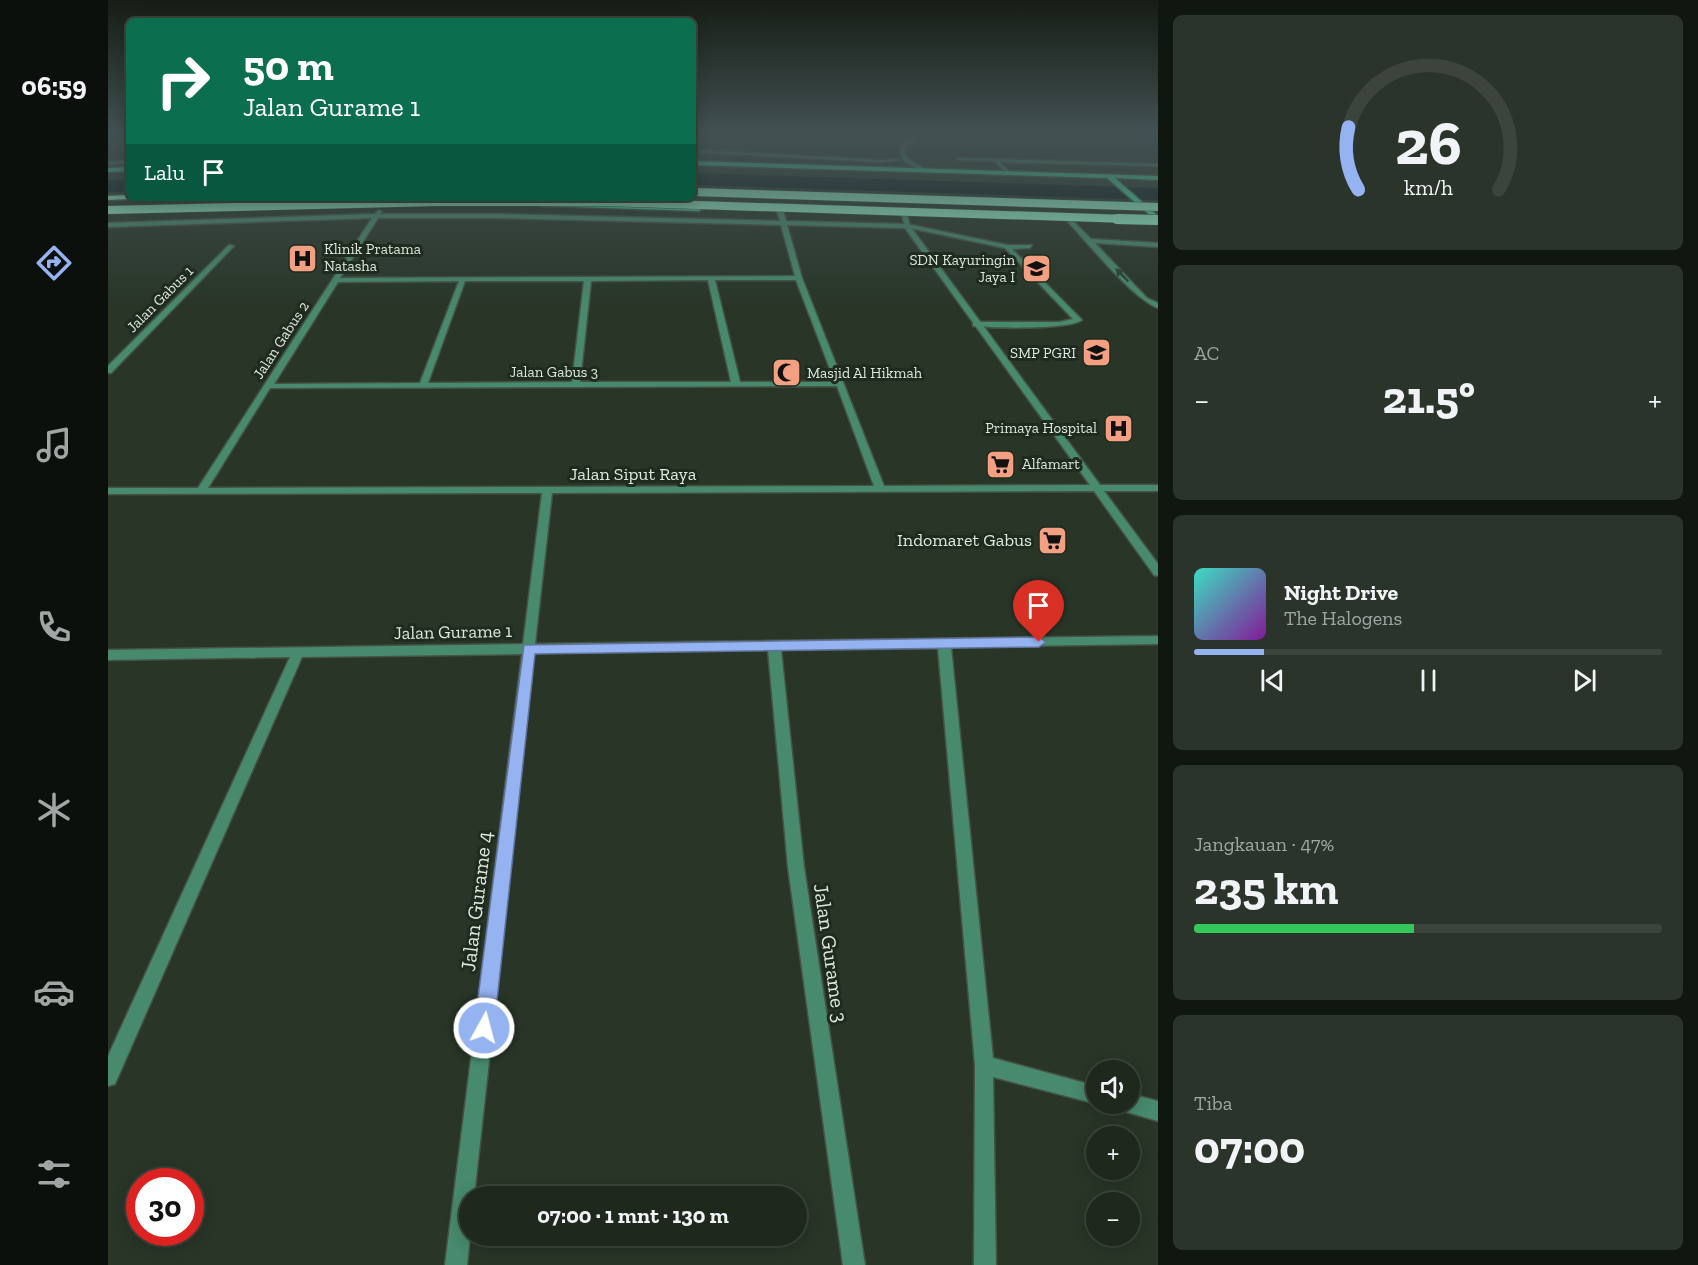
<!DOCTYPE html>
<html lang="id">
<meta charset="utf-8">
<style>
body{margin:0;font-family:"Zilla Slab",serif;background:#2b342a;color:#f1f3f6;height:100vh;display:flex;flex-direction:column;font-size:22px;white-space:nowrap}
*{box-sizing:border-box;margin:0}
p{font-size:20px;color:#a1a6a4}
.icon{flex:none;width:33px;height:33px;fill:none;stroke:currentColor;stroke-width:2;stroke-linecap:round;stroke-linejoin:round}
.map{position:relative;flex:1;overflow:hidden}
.sheet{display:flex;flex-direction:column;gap:15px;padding:15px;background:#101610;width:540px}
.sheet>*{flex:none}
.guide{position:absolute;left:18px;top:18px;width:570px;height:183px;border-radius:9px;box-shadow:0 3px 15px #0003,0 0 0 2px #3c443b;background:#0b6e4f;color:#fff;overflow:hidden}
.buttons{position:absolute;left:978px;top:1060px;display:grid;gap:12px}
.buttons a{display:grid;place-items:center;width:54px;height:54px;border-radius:50%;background:#1e281d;box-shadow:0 3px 15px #0003,0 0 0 2px #3c443b;font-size:30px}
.speed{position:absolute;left:18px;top:1168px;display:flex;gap:12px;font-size:30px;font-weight:700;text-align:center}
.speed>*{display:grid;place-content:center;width:78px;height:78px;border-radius:50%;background:#1e281d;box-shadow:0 3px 15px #0003,0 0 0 2px #3c443b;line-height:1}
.speed .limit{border:9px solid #d22;background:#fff;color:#111}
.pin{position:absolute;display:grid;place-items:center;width:51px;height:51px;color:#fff;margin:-62px -26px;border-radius:50% 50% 50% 0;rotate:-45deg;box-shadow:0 0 6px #0007}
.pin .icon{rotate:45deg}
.me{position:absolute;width:66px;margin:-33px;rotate:7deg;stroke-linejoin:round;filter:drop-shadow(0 0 4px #0008)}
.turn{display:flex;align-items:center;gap:21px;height:126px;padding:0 18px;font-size:27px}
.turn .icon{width:78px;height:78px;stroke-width:2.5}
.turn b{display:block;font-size:42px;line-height:51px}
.then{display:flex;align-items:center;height:57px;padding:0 18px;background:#0003;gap:12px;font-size:22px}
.big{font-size:45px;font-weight:700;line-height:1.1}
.sheet .widget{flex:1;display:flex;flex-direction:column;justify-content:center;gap:9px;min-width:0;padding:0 21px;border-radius:9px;background:#2b342a}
.sheet .dial{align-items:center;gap:0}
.dial svg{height:156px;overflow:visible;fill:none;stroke:#3c443b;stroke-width:7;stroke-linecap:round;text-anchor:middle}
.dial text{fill:#f1f3f6;stroke:none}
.song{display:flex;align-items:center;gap:18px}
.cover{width:72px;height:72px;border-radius:9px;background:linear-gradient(135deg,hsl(170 70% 55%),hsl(290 70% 35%))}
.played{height:6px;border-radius:3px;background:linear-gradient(90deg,#95b2f1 15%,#3c443b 15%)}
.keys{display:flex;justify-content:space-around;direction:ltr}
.heat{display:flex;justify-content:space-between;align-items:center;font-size:33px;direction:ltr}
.charge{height:9px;border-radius:4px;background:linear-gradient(90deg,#34c759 47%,#3c443b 0)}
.trip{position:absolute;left:351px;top:1186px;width:348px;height:60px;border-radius:30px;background:#1e281d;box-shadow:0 3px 15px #0003,0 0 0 2px #3c443b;font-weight:700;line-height:60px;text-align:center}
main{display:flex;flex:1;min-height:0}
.tab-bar{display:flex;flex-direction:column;width:108px;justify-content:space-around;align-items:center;background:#0c100c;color:#a1a6a4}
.tab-bar .icon{width:42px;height:42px}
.tab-bar .current{color:#95b2f1}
.tab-bar b{font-size:27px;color:#f1f3f6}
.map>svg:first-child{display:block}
</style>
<main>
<nav class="tab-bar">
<b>06:59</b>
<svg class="icon current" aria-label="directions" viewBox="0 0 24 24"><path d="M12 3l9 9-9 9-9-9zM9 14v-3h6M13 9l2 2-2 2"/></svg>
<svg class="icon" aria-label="music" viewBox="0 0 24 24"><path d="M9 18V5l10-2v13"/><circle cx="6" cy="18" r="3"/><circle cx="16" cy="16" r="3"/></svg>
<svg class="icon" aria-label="phone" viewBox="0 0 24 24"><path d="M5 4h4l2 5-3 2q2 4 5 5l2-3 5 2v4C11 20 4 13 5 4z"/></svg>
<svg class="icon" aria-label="climate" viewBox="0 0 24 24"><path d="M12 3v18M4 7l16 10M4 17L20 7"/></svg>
<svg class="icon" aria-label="car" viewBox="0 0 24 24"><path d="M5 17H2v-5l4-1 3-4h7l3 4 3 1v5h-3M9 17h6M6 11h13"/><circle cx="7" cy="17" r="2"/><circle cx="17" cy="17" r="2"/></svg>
<svg class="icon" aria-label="filters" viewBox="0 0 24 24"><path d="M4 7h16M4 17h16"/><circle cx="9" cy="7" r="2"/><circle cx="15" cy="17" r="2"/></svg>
</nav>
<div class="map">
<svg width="1050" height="1265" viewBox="0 0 1050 1265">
<rect width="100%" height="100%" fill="#283527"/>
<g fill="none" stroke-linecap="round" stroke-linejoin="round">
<!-- canal -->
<g fill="#081b18" fill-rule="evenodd">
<polygon points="585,173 1050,188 1050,200 585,185"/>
<rect x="0" y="180" width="21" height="12"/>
</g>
<defs>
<g id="lane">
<polygon points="804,140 808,141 799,145 796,152 800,159 819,170 819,172 815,172 796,161 792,152 795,143"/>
<polygon points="585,150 772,160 790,159 792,160 772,162 585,152"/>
<polygon points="849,158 1050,164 1050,166 892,162 902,173 899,175 887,161 851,160"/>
<path d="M960 220H964L983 239 1050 243V247L987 243 1039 298 1050 303V308C1025 299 980 243 960 222Z"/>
<path d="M799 224 899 245H924L922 248 904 249 974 320C960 330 884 328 865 326V322H951L965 319 897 248 797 227Z"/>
</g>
<g id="street">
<polygon points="21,161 21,163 0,164 0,162"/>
<path d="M672 209 675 211 678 221 796 224 794 215 799 214 802 226 992 485H1050V491H996L1050 564V576L1046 575 986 491 444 493 427 644 1050 636V644L843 647 885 1058 988 1086 989 1104 885 1077 888 1265H866L867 1065 830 648 673 650 696 867 757 1265H735L680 867 660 650 426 653 366 1197H362V1236L359 1265H337L414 654 194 657 7 1084 0 1086V1056L182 657 0 660V650L415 644 434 493 0 494V488H90L264 218 0 227V223L267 214 271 210 274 212 272 214H391L672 221 669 211ZM270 218H391L673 225 687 276 232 278ZM679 225 797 228 982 485 776 486 694 278ZM600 280 623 382H472L483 281ZM607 280H688L727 382H632ZM351 281 312 383 166 384 230 282ZM357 281H476L464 382 320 383ZM729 386 766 486 100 488 162 388Z"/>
<polygon points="121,245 126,246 3,373 0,373 0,366"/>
<polygon points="1022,1094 1050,1101 1050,1121 1015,1111 1012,1104 1022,1104"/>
</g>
<g id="primary">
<polygon points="585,161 1050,176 1050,180 1007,178 1050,216 1050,222 999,178 585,165"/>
<polygon points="21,167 21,171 0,172 0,168"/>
<polygon points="435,203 591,207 594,209 591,211 433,206"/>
</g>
<polygon id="highway" points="21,195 21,198 24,199 0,200 0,196"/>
</defs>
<!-- lane casing -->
<use href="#lane" stroke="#455244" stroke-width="3"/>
<!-- street casing -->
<use href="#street" stroke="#455244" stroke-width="3"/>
<!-- primary casing -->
<use href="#primary" stroke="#455244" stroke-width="3"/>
<!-- highway casing -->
<use href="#highway" stroke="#455244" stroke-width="3"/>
<!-- lane -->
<use href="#lane" fill="#478a6d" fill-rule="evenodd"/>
<!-- street -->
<use href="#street" fill="#478a6d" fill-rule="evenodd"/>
<!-- primary -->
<use href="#primary" fill="#42e3a7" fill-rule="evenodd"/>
<!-- highway -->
<use href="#highway" fill="#98f8cc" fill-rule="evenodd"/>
<defs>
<g id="highway-bridge-far1">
<polyline points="585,192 1050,207"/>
<polyline points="0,210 328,202 499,202 1050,220"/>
</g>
<polyline id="highway-bridge" points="1009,219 1050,220"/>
</defs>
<!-- highway-bridge-far1 casing -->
<use href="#highway-bridge-far1" stroke="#455244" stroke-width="9" stroke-linecap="butt"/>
<!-- highway-bridge casing -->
<use href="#highway-bridge" stroke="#455244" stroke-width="11" stroke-linecap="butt"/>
<!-- highway-bridge-far1 -->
<use href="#highway-bridge-far1" stroke="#98f8cc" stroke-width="8"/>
<!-- highway-bridge -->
<use href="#highway-bridge" stroke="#98f8cc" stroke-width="10"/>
</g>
<!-- one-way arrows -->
<defs><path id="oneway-solid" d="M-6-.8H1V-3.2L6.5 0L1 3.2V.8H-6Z" transform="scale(1.5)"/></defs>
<use fill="#284332" href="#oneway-solid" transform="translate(1014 275) rotate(-134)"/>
<!-- sky -->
<linearGradient id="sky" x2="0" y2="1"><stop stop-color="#161d15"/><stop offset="0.43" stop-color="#425152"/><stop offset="1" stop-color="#425152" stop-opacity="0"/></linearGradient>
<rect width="1050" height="309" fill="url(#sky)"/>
<!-- route -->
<polygon fill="#95b2f1" stroke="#61749d" stroke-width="1.5" points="931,637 938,642 931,647 427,654 386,1028 383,1035 376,1038 369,1035 366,1028 416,645"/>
<!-- icons -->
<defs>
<symbol id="hospital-square" viewBox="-11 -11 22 22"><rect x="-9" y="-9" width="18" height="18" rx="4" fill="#f2a081" stroke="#1e2b1e"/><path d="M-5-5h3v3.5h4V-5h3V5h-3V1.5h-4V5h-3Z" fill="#111"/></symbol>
<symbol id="school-square" viewBox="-11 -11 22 22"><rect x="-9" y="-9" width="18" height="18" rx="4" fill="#f2a081" stroke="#1e2b1e"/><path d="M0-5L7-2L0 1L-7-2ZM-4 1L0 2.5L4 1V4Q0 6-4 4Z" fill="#111"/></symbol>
<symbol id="mosque-square" viewBox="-11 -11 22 22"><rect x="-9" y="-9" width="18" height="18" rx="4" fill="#f2a081" stroke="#1e2b1e"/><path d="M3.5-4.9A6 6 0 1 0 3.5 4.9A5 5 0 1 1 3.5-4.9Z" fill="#111"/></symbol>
<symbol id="supermarket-square" viewBox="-11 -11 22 22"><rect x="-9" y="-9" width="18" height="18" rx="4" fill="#f2a081" stroke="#1e2b1e"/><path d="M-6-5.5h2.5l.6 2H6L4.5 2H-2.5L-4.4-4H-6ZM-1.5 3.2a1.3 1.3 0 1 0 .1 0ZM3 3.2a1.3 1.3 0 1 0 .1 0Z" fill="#111"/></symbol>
</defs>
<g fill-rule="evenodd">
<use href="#hospital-square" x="178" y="242" width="33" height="33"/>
<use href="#school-square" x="912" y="252" width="33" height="33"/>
<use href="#school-square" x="972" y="336" width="33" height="33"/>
<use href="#mosque-square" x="662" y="356" width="33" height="33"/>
<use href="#hospital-square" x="994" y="412" width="33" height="33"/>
<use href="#supermarket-square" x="876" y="448" width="33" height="33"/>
<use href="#supermarket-square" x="928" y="524" width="33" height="33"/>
</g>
<g text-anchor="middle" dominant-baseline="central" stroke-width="6" stroke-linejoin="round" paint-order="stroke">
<!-- far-poi labels -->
<g font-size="15" fill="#dfe8df" stroke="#1e2b1e" text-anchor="start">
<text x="216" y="249">Klinik Pratama<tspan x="216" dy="17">Natasha</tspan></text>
<text x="907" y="260" text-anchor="end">SDN Kayuringin<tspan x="907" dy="17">Jaya I</tspan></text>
<text x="968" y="353" text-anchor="end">SMP PGRI</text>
<text x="699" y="373">Masjid Al Hikmah</text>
<text x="989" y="428" text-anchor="end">Primaya Hospital</text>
<text x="914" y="464">Alfamart</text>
</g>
<!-- far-street labels -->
<g font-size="15" fill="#dfe8df" stroke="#1e2b1e">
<text transform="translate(52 299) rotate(-45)">Jalan Gabus 1</text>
<text transform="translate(173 340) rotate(-57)">Jalan Gabus 2</text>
<text x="446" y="372">Jalan Gabus 3</text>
</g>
<!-- street labels -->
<g font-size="18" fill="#dfe8df" stroke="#1e2b1e">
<text x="525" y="474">Jalan Siput Raya</text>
<text transform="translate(345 632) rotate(-1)">Jalan Gurame 1</text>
</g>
<!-- poi labels -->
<g font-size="18" fill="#dfe8df" stroke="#1e2b1e" text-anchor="end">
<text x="924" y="540">Indomaret Gabus</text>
</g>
<!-- near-street labels -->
<g font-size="21" fill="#dfe8df" stroke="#1e2b1e">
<text transform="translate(368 901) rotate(-83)">Jalan Gurame 4</text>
<text transform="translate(723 953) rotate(82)">Jalan Gurame 3</text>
</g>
</g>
</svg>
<div class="buttons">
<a><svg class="icon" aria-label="sound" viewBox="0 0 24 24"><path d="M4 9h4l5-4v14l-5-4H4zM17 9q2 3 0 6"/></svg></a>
<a>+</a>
<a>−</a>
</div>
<div class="speed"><div class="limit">30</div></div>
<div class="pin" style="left:931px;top:642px;background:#d93025"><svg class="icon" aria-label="arrive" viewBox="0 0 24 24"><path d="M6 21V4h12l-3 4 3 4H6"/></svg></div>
<svg class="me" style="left:376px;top:1028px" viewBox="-20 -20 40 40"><circle r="17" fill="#95b2f1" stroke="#fff" stroke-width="3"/><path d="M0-11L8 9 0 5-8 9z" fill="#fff"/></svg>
<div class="trip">07:00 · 1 mnt · 130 m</div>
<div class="guide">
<div class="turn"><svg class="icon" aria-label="right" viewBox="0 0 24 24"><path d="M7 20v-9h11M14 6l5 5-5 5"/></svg><div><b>50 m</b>Jalan Gurame 1</div></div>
<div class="then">Lalu<svg class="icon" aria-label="arrive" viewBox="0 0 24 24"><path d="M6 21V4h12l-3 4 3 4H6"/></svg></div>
</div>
</div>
<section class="sheet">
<div class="widget dial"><svg viewBox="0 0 100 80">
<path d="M14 69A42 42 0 1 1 86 69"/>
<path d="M14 69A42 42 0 0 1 9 37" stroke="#95b2f1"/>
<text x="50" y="56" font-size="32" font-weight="700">26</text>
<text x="50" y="72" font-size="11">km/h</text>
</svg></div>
<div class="widget"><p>AC</p>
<div class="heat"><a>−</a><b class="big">21.5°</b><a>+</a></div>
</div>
<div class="widget">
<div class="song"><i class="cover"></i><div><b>Night Drive</b><p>The Halogens</p></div></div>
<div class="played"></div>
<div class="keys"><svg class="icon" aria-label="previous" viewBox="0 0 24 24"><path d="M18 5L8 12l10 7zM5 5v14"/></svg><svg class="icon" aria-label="pause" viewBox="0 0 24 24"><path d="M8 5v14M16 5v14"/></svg><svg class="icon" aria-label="next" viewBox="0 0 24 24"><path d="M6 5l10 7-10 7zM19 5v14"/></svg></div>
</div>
<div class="widget"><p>Jangkauan · 47%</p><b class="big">235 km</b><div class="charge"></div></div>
<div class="widget"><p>Tiba</p><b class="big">07:00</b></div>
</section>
</main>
